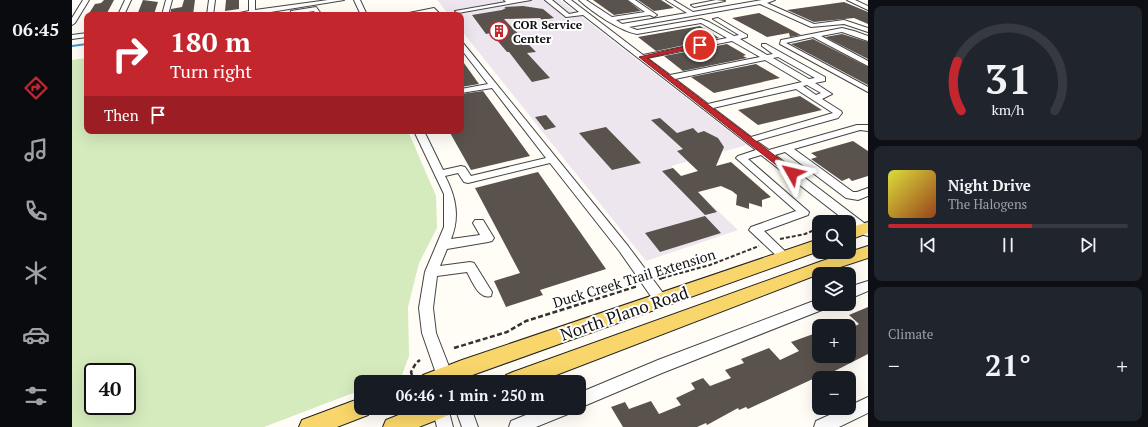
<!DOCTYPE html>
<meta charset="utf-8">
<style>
body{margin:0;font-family:"PT Serif",serif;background:#20242c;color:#f1f3f6;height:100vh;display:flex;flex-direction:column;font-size:15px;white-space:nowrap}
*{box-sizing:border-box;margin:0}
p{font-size:13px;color:#9ea1a6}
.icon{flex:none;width:22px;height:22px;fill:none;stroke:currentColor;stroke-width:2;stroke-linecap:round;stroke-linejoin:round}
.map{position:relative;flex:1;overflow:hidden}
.panel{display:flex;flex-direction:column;gap:6px;padding:6px;background:#0d0f14;width:280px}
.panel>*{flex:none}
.banner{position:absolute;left:12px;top:12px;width:380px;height:122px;border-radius:8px;box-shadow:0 4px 16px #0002;background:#c4262e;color:#fff;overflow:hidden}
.controls{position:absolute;left:740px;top:215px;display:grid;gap:8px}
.controls a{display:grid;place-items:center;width:44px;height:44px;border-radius:8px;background:#171b24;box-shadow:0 4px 16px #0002;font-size:20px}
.speed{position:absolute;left:12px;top:363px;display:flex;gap:8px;font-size:20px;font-weight:700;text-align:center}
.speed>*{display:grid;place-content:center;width:52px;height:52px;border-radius:50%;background:#171b24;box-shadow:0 4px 16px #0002;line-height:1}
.speed .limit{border:2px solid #111;border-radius:6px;background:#fff;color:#111}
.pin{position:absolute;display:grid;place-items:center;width:34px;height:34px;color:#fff;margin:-17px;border:2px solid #fff;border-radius:50%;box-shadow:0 1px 4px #0007}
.me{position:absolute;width:44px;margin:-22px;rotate:307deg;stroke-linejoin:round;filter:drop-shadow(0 0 3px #0008)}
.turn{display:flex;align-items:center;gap:14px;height:84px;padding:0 20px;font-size:18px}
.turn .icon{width:52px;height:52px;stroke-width:2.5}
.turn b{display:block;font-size:28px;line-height:34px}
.then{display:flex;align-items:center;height:38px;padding:0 20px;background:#0003;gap:8px;font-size:15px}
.big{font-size:30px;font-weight:700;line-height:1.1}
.panel .card{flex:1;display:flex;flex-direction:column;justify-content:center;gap:6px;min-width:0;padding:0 14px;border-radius:8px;background:#20242c}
.panel .dial{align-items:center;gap:0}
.dial svg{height:104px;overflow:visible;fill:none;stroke:#363941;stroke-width:7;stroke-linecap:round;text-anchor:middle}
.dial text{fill:#f1f3f6;stroke:none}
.song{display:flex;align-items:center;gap:12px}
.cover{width:48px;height:48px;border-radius:6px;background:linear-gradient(135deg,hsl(60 70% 55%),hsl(20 70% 35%))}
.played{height:4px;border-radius:2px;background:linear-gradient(90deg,#c4262e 60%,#363941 60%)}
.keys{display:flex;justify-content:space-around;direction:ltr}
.heat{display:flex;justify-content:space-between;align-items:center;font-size:22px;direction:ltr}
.trip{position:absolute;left:282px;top:375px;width:232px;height:40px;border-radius:8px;background:#171b24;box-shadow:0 4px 16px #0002;font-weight:700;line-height:40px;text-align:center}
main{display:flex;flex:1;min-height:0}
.tab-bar{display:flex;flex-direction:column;width:72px;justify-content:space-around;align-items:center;background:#090b0e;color:#9ea1a6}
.tab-bar .icon{width:28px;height:28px}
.tab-bar .current{color:#c4262e}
.tab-bar b{font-size:18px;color:#f1f3f6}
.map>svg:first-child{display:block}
</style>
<main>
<nav class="tab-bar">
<b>06:45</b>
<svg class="icon current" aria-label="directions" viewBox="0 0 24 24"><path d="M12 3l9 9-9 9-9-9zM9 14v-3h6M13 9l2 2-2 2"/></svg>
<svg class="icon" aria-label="music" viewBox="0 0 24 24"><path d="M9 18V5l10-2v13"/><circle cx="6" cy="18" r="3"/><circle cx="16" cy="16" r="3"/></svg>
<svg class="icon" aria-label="phone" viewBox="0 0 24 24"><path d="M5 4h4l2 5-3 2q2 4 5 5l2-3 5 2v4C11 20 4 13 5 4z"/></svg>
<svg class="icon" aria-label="climate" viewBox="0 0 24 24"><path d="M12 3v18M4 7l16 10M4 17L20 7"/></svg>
<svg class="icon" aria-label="car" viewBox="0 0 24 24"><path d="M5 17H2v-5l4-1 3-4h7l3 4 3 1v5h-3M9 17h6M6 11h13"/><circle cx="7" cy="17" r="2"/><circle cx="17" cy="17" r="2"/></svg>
<svg class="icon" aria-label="filters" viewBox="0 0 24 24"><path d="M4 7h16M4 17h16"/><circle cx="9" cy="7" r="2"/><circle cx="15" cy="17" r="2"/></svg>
</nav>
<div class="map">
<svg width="796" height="427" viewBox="0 0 796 427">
<rect width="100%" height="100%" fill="#fffdf5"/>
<!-- industrial -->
<polygon fill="#eee6ef" points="365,0 488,0 675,145 599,166 666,230 574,261 389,30 389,15 377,15"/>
<!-- green -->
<path fill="#d5ebbd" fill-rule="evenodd" d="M15 58V131H336L364 196 365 228 347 263 336 307 337 356 330 375 310 382H289V390L192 427H0V60ZM21 372H55V406H21Z"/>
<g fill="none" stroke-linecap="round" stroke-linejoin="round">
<!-- stream -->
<polyline stroke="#3f96cf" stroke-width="2" points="0,46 15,44"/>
</g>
<!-- building -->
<g fill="#5a524d">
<polygon points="32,0 42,0 34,15 16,15 23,4 29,3"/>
<polygon points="71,0 86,2 82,14 65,15"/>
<polygon points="112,0 123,0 121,15 98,15 99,9 110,7"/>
<polygon points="154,0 167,0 167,9 153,11"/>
<polygon points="521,0 555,0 569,11 542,15"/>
<polygon points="566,0 589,0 602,8 582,11"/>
<polygon points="772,2 796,12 796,24 782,18 742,22 715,10"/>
<polygon points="451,6 471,9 482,18 470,20 468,18 432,19 464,52 455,53 478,78 460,82 437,52 435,52 419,33 414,34 400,15 430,10 434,8 432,7"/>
<polygon points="687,13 710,25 729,35 718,37 717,33 695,37 660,18"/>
<polygon points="628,26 647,38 584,51 566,37"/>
<polygon points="770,34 796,42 796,59 753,37"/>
<polygon points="741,39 796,67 796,85 719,44"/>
<polygon points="655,44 674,55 671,56 675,58 611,71 592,56"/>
<polygon points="389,59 407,84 389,87"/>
<polygon points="684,64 708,78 642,93 619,77"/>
<polygon points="411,91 458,156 399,170 377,131 389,131 389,94"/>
<polygon points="728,96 750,110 686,125 666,110"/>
<polygon points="474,115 484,127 473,130 463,117"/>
<polygon points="588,118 605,133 621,128 626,133 632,131 646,138 652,147 644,166 659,162 699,197 690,200 690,207 677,203 677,209 664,205 665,195 660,191 649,186 626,192 645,212 633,215 590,171 601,168 609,176 626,171 605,151 611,149 579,120"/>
<polygon points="534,127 569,163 540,170 507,133"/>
<polygon points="781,141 796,151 796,176 780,181 777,178 770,181 739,159 745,157 739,153"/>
<polygon points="466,172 534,269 468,290 471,295 434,307 422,281 448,273 403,188"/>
<polygon points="633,216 649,233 588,252 573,233"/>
<polygon points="796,307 796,354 745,380 743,378 676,409 674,407 667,410 666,408 635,425 634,423 625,427 551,427 539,407 553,402 557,409 579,401 587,414 609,405 604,398 623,389 619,383 631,378 638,386 659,378 653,370 672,363 669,359 697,348 708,360 727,351 719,342 747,332 747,356 775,356 777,358 777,329 787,324 777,315"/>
</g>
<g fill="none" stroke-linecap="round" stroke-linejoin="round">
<defs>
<g id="minor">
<polygon points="11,0 17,0 3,23 0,25 0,18"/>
<polygon points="53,0 59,0 52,15 46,15"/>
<polygon points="94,0 100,0 96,15 90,15"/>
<polygon points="137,0 143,0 141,15 135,15"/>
<polygon points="177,0 183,0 183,10 256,0 272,0 180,15 159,15 177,11"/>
<polygon points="282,0 288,0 295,15 289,15"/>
<polygon points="432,0 459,0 386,13 383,11 434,2"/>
<path d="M473 0H480L497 14 507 12 492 0H499L571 55 655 38 629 23 565 34C548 31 520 12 507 0H514L540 17 573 12 556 0H563L585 15 582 17 578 15 544 20 550 24 615 13 594 0H601L621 12 690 0H703L695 3 742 24 772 20 796 28V32L772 24 739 27 688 4 557 27 565 30 629 19 637 22 662 36 667 35 641 19 646 18 675 35V37L668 39 695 55 701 54 690 46V44H694L753 77V81L743 83 760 94 750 99 769 111 770 113 766 118 684 141 697 150 785 125H796V131L788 130 722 149 781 192H785L796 188V196L786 200 774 198 713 152 703 155 796 226V236L792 235 689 155 676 159 737 212 736 215 692 231 719 257 717 260 713 262 709 260 677 230 679 227 724 211 664 158 666 156 684 150 511 15 494 17ZM660 41 688 57 598 75 575 58ZM706 57 743 78 737 79 701 58ZM693 60 730 82 636 104 603 79ZM735 85 749 93 744 95 731 86ZM724 89 761 113 679 137 641 108Z"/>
<polygon points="644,0 653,1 622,7 619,5"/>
<polygon points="775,0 783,0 796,6 796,10"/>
<polygon points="244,7 250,15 244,15 242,11 218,15 219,11"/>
<polygon points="362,8 369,15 363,15 360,12 327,15"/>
<polygon points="770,28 782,31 796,36 796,41 770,32 749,36 796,61 796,66 741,37 714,43 796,87 796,92 708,44 709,40"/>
<polygon points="15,33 15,37 0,39 0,35"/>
<path d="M389 42 391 43 556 246 597 301 595 305 590 307 585 305 548 252 478 163 396 183 392 182 386 173 373 176C384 197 388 217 379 239L408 235 401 223 403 220H411L422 238 420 241 416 242 375 249 368 266 398 262 402 263 420 292 419 296C407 300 400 281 395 272L365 276 361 308 364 333 383 382H367L350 333 347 308 353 272 372 227V194L342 131H352L371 170 389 166 393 167 399 176 474 158 420 88 389 93V89L416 84 389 49Z"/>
<polygon points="796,281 796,291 777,299 777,287"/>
<polygon points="747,299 747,304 757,304 755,308 590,373 512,406 507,409 505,408 507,408 507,393 586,360"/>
<polygon points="796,397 796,413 767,427 742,427 744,421 773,408 777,408 777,406"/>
<polygon points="360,408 376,408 381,427 365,427"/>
<polygon points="383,408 399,408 406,427 390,427"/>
<polygon points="471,408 498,408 496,414 464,427 437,427 439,421"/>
</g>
<g id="major">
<polygon points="796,222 796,233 777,240 777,228"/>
<polygon points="747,239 747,251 381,382 348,382 351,375 390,360"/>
<polygon points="796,246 796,258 747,274 466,382 431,382 434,375 441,372 750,261"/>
<polygon points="289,398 289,408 299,408 296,415 265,427 227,427 230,420"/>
<polygon points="344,408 380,408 377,415 347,427 311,427 314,420"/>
</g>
</defs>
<!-- minor casing -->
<use href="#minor" stroke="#444" stroke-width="2"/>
<!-- major casing -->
<use href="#major" stroke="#222" stroke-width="2"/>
<!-- path-far1 -->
<g stroke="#333" stroke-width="2" stroke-dasharray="4 2" stroke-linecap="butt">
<polyline points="708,239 733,234 747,228"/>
<polyline points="590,278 638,265 687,246"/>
</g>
<!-- path -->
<g stroke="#333" stroke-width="2.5" stroke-dasharray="5 2.5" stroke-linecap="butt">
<polyline points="587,279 593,277"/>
<polyline points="382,348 435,332 454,321 566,286"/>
<polyline points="340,375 339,372 344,363 348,360"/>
</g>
<!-- minor -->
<use href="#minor" fill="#fff" fill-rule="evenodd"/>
<!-- major -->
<use href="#major" fill="#f9d66b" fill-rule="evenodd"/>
</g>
<!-- route -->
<polygon fill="#c4262e" stroke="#7f191e" points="628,43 630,46 575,58 723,171 723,175 717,175 567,57"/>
<!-- icons -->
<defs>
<symbol id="building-ring" viewBox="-11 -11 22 22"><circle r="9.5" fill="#fff" stroke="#c4262e" stroke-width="1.5"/><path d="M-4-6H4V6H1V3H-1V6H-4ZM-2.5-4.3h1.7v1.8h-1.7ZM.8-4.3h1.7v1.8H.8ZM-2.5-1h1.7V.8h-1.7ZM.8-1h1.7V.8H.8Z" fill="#c4262e"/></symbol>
</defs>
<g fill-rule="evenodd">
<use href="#building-ring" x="416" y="20" width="22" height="22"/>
</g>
<g text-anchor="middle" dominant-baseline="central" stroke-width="4" stroke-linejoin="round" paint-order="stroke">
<!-- far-poi labels -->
<g font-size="12" font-weight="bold" fill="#111" stroke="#fff" text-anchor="start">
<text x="441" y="24">COR Service<tspan x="441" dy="14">Center</tspan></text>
</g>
<!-- street labels -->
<g font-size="14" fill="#111" stroke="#fff">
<text transform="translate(562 278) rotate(-17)">Duck Creek Trail Extension</text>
</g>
<!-- near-street labels -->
<g font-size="17" fill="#111" stroke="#fff">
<text transform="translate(552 313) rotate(-19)">North Plano Road</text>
</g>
</g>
</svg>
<div class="controls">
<a><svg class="icon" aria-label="search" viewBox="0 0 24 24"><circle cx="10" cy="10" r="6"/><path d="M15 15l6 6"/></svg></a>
<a><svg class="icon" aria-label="layers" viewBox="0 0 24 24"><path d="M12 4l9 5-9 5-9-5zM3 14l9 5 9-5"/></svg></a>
<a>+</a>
<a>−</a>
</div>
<div class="speed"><div class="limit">40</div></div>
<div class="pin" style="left:628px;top:45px;background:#d93025"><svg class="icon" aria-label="arrive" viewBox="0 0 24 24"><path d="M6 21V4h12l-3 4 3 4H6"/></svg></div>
<svg class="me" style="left:720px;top:173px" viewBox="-20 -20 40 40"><path d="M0-17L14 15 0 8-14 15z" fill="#c4262e" stroke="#fff" stroke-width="4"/></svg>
<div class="trip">06:46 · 1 min · 250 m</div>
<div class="banner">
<div class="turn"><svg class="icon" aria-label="right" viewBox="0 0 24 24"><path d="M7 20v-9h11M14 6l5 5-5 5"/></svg><div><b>180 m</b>Turn right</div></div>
<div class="then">Then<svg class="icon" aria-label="arrive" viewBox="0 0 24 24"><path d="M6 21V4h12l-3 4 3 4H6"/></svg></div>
</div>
</div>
<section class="panel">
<div class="card dial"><svg viewBox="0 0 100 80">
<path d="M14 69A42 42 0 1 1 86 69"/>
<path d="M14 69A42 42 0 0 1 11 31" stroke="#c4262e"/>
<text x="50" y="56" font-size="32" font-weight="700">31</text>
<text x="50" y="72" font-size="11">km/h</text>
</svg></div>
<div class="card">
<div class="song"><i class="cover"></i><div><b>Night Drive</b><p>The Halogens</p></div></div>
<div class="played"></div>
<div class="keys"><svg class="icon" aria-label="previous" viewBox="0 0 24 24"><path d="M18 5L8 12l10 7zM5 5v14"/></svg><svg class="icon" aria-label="pause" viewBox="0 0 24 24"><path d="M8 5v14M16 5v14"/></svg><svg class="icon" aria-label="next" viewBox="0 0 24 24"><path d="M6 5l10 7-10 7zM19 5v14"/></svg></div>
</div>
<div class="card"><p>Climate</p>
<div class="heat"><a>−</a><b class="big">21°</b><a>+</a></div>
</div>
</section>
</main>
